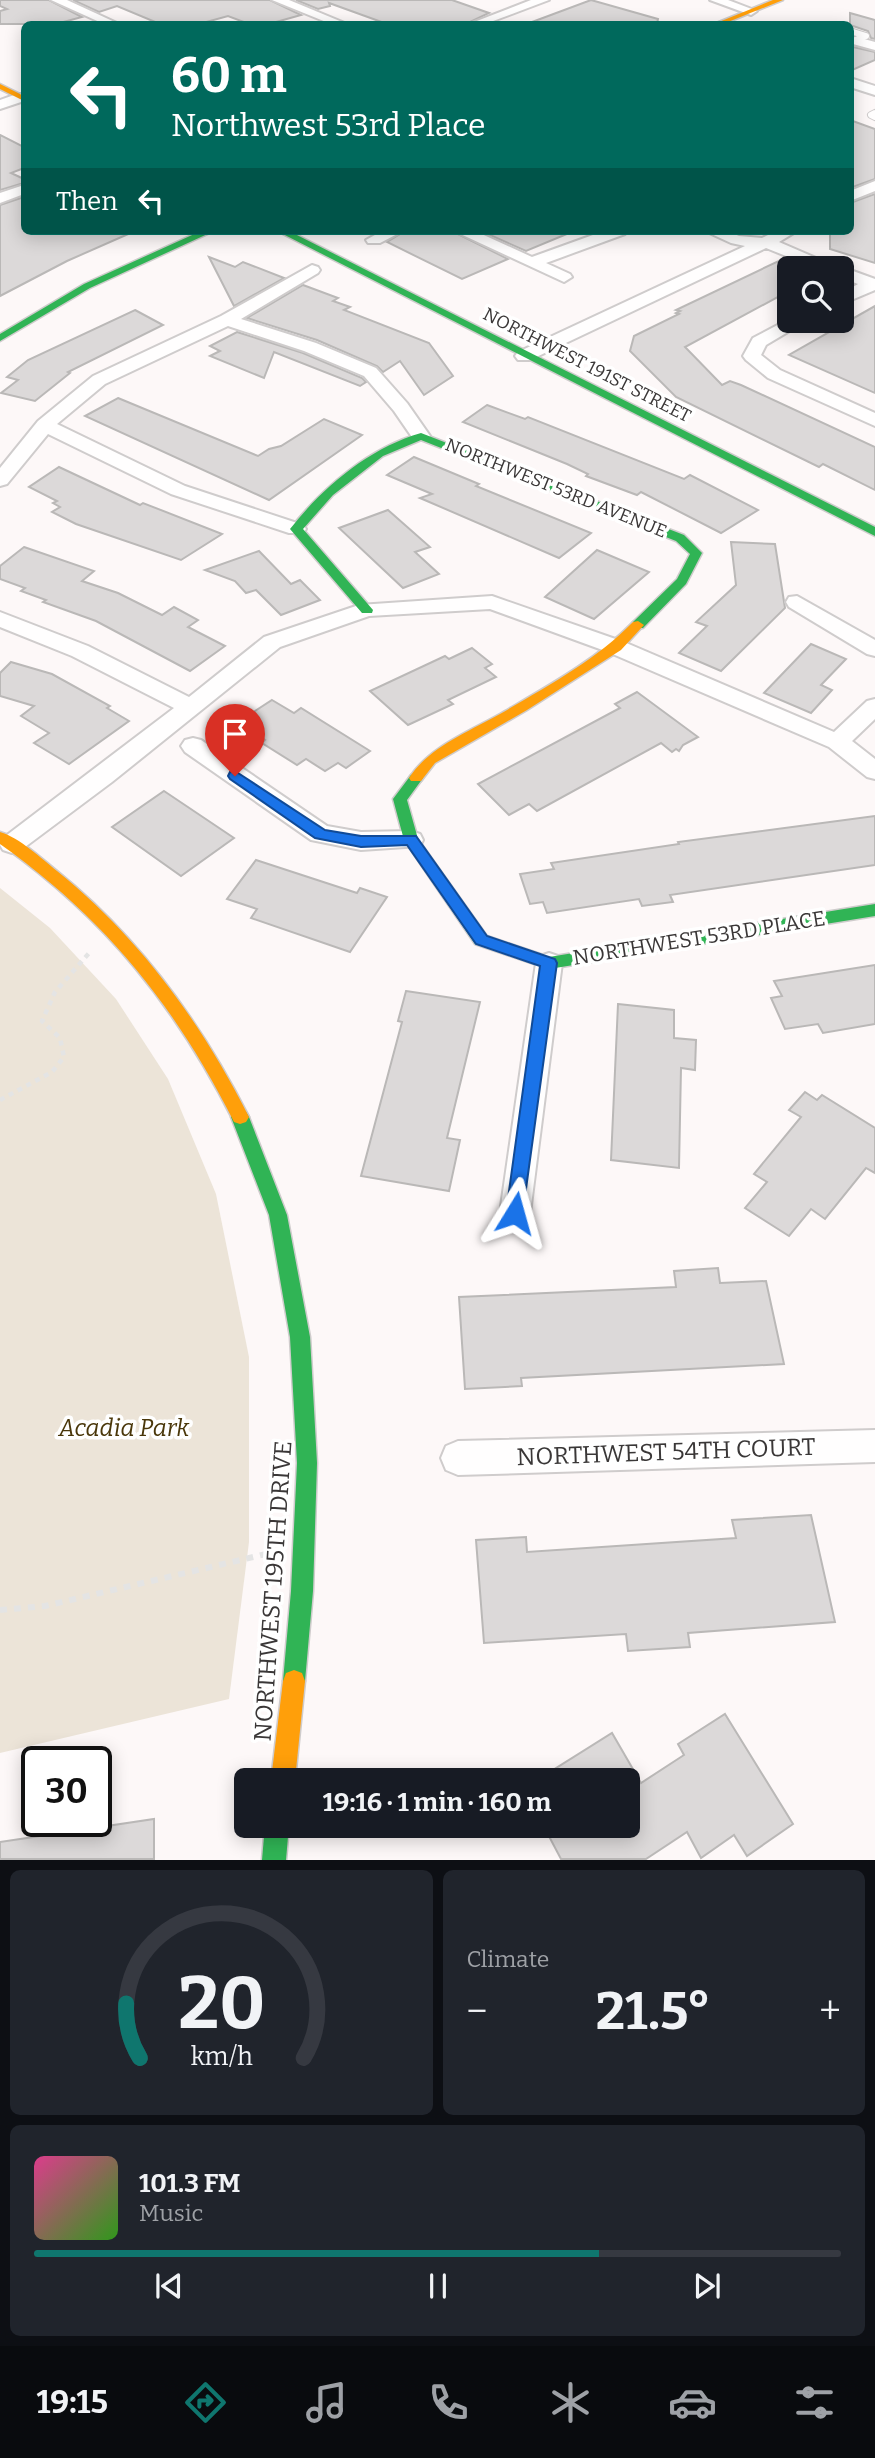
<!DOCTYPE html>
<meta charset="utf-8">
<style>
body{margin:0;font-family:Bitter,serif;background:#20242c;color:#f1f3f6;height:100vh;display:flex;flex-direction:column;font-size:26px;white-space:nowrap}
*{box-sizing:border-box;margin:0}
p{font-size:23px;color:#9ea1a6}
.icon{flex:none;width:38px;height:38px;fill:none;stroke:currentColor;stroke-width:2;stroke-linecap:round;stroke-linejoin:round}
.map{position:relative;height:1860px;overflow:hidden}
.sheet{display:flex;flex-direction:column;gap:10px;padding:10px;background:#0d0f14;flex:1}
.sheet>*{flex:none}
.top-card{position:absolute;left:21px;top:21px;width:833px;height:214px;border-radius:10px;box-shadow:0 4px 18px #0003;background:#00695c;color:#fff;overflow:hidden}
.tools{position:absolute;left:777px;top:256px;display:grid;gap:14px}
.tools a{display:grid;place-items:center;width:77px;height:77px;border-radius:10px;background:#171b24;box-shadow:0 4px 18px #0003;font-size:35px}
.speed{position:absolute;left:21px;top:1746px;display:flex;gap:14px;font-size:35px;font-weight:700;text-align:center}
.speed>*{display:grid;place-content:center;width:91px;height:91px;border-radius:50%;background:#171b24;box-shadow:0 4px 18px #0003;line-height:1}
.speed .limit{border:4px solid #111;border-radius:10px;background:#fff;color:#111}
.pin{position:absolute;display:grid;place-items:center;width:60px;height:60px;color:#fff;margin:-72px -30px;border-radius:50% 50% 50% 0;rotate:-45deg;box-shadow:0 0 7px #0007}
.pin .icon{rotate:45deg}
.me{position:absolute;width:77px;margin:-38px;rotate:8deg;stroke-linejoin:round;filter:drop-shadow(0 0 5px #0008)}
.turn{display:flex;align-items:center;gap:24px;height:147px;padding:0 35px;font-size:32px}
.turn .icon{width:91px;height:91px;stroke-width:2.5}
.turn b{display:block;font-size:49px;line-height:60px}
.then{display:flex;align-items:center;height:66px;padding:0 35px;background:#0003;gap:14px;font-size:26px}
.big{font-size:52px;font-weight:700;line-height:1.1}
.sheet .widget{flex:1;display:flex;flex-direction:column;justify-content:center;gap:10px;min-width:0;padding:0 24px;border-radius:10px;background:#20242c}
.sheet .dial{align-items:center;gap:0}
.dial svg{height:182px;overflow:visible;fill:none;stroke:#363941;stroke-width:7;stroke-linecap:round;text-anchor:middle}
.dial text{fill:#f1f3f6;stroke:none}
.song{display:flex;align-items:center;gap:21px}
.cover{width:84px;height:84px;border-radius:10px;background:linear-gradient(135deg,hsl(330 70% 55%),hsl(110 70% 35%))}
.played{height:7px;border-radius:4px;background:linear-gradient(90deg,#0f766e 70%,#363941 70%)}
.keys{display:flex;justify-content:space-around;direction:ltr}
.heat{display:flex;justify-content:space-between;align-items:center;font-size:38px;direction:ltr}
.sheet .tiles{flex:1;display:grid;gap:10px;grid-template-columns:1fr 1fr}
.widget:last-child{grid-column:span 2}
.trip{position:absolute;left:234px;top:1768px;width:406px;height:70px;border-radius:10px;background:#171b24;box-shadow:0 4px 18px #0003;font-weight:700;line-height:70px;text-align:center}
.menu{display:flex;height:112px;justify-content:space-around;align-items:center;background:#090b0e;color:#9ea1a6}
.menu .icon{width:49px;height:49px}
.menu .selected{color:#0f766e}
.menu b{font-size:32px;color:#f1f3f6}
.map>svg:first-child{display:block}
</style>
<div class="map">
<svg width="875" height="1860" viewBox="0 0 875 1860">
<rect width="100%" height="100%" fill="#fdf8f8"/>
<!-- green -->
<polygon fill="#ece4d8" points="0,888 50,928 116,999 168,1079 216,1194 249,1357 249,1542 229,1699 0,1753"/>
<!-- building -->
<g fill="#dcd9d9" stroke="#bab8b7" stroke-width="2">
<polygon points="0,0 49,0 82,17 56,24 0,24 0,11 7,9 0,6"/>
<polygon points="73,0 270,0 301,15 269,24 249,24 228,16 199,24 160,24 117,6 99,12"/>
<polygon points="296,0 452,0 489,13 466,24 387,24 329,3 330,6 318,9"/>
<polygon points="591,0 658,19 657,24 532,24 532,22"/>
<polygon points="850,13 875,20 875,39 871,38 868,31 850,25"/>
<polygon points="853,47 875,52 875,60 850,71 850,48"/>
<polygon points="850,120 875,129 875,179 850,188"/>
<polygon points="0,135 24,147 24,168 11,173 24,179 24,183 0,190"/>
<polygon points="875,194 875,263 830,249 830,234 850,231 850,203"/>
<polygon points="24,197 24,231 135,231 67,261 0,296 0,205"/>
<polygon points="405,231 452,231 508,259 462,279 387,242"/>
<polygon points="481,231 574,231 526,251"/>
<polygon points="209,257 235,267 243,262 284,278 234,306"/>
<polygon points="785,258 789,260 789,291 685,347 722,385 730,381 741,385 875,447 875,490 823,464 819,467 676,397 630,351 634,336 679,314 676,313 680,311 676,310"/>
<polygon points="303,285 338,298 333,301 350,307 344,310 429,343 453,376 424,395 400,361 383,372 377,366 317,340 247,318"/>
<polygon points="875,306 875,393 789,355"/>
<polygon points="135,310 163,325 68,372 70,373 35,401 1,393 18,380 7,377 28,360"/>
<polygon points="237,332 303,353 362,378 366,382 360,386 274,352 264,378 210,356 220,351 210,346"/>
<polygon points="118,398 258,456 269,449 281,446 324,419 362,435 269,500 85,416"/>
<polygon points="487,405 525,419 528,417 684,479 690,475 758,510 721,533 641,492 637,495 586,476 588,474 567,464 463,422"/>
<polygon points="414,457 479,484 476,486 591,533 559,558 420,498 432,494 387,475"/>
<polygon points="59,467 140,505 143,503 222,534 181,560 76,524 52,512 60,507 53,503 57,501 29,487"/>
<polygon points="388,510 430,547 415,552 439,574 403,588 339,528"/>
<polygon points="731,542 775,544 785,608 721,671 679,653 707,626 696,622 736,585"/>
<polygon points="24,547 94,571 82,581 118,593 162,615 174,607 198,620 188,627 225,646 190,671 96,621 43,602 46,600 21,591 25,588 0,579 0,566"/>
<polygon points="597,550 649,572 594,619 545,597"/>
<polygon points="259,551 291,584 300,580 320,600 281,615 256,590 246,593 235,581 205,570"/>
<polygon points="811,644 846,659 821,685 832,690 811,713 764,693"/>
<polygon points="472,648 492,664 485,668 496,677 448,700 453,704 408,725 370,691 445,656 449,659"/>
<polygon points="11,662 52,674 110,706 107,708 129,721 69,764 34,743 49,733 21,716 34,706 0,696 0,673"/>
<polygon points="637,692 698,737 683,745 679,751 676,749 672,752 661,743 537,811 529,804 509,815 478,784 620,708 615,704"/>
<polygon points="272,700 294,713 301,708 370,751 346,768 338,763 325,771 306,759 297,765 262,743 265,740 238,722"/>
<polygon points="164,791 234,838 181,876 112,827"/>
<polygon points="875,816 875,865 670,895 673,902 642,906 639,899 547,913 543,902 530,904 520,874 554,869 551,863 679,844 678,842"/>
<polygon points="256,860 357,893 360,888 387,897 350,952 251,918 257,909 227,899"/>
<polygon points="875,965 875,1024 823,1033 818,1024 785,1029 771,998 782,996 774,981"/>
<polygon points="406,991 480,1002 447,1138 460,1140 449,1191 361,1176 402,1022 398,1021"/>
<polygon points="618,1004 674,1010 674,1038 696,1040 695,1070 681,1068 679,1168 611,1160"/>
<polygon points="805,1092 817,1100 822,1095 875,1128 875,1173 866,1168 825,1219 811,1209 789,1236 745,1208 767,1182 754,1174 801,1117 789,1110"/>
<polygon points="718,1268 720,1283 766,1281 784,1364 521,1378 522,1386 465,1389 459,1297 676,1287 674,1271"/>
<polygon points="811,1515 835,1622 688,1633 690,1647 628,1651 626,1634 484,1643 476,1540 526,1537 527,1552 736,1538 732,1520"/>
<polygon points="725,1714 793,1824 747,1856 734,1835 701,1858 687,1832 646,1859 561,1859 543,1825 628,1825 628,1780 537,1780 612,1733 641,1783 684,1755 678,1744"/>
<polygon points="154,1819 154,1859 0,1859 0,1842"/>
</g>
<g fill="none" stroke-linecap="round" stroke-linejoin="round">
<defs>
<g id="lane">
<polyline points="850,31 866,36 850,42"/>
<polyline points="875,113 871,115 875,117"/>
</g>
<g id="street">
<polygon points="51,0 67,0 119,24 104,24"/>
<polygon points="272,0 289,0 347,24 331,24"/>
<polygon points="531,0 549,0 485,24 469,24"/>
<polygon points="710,0 728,0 757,11 751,15"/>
<polygon points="857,37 875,42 875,50 853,44 853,38"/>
<polygon points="850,78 875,86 875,95 850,87"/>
<polygon points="17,94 24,94 24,101 0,109 0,100"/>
<polygon points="875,181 875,191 850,201 850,191"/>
<polygon points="24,185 24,194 0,203 0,193"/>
<polygon points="382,231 403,231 380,243 368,243 366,240"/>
<polygon points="454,231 475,231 532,257 604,231 627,231 625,234 546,263 570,274 572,277 564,282"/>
<polygon points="705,231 727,231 739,236 762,238 776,231 797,231 779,242 839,268 816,268 766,248 530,360 518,360 515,356 518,352 745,246 731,243"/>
<polygon points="312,265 318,267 320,270 318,273 241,319 316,343 376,368 407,403 430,436 428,440 414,440 394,411 364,376 304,351 228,326 105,384 57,424 185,486 303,525 306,529 303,533 289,533 171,494 48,434 7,484 0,486 0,468 38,421 93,376 221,316"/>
<polygon points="842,267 875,279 875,290 842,304 842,293 858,284 842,278 842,268 840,268"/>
<polygon points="789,319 808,320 766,345 761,355 780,370 875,413 875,426 768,378 746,360 743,356 753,338"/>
<polygon points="492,596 624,642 834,732 867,701 875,699 875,719 852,741 875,759 875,779 867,777 829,747 608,652 490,609 369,616 280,647 112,782 21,850 12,853 3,850 0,845 3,838 174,708 72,656 0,627 0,612 88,646 189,697 264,637 359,605"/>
<polygon points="797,596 875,640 875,656 867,654 789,607 786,602 789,597"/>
<polygon points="193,738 201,740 327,826 361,832 411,831 420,834 423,840 420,846 361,850 311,840 185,752 181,746 185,740"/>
<polygon points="549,953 558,956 562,963 530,1213 526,1222 515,1226 504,1222 500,1213 536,963 540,956"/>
<polygon points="875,1430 875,1462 458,1475 446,1470 441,1458 446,1446 458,1441"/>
</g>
<g id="fast">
<polygon points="201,231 214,231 90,288 0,341 0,334 84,284"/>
<polygon points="277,231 289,231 875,527 875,536"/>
<path d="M421 433 684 535 702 553 686 584 643 628H633V622L677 579 690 554 676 541 421 440 383 456 333 495 303 529 373 610 372 613H362L290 529C323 487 369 448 421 433Z"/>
<polygon points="416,773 423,778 407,800 418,839 487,936 549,957 875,904 875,916 549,969 475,944 404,840 393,799 411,775"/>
<polygon points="240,1110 246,1112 249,1117 287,1215 310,1337 317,1463 313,1591 305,1681 302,1689 294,1692 286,1689 283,1681 291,1591 297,1463 290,1337 269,1215 231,1117 234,1112"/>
<polygon points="265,1825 289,1825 286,1860 262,1860"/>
</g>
<g id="slow">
<polygon points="773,0 783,0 723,24 714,24"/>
<polygon points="0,84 24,96 24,101 0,89"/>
<path d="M638 621 644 625 621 650 527 710 435 763 421 781H411L409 778C429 747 468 732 500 714 546 687 596 660 633 622Z"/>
<path d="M0 832C20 838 41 858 57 871 140 938 201 1022 249 1117L246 1122 240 1124 234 1122C176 1007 106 919 0 844Z"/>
<polygon points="294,1670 302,1673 305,1681 295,1780 271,1780 283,1681 286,1673"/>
</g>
</defs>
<!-- lane casing -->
<use href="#lane" stroke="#cfcccc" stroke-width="8"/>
<!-- street casing -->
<use href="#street" stroke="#cfcccc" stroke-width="4"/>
<!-- fast casing -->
<use href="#fast" stroke="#cfcccc" stroke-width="3"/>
<!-- slow casing -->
<use href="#slow" stroke="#cfcccc" stroke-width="3"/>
<!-- path-far1 -->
<polyline stroke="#e4e4e4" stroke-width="4.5" stroke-dasharray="5 5" stroke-linecap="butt" points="0,1100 52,1072 64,1057 60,1038 42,1021 55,992 90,952"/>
<!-- path -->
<polyline stroke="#e4e4e4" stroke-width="6" stroke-dasharray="7 7" stroke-linecap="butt" points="0,1610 45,1606 266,1554"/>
<!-- lane -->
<use href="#lane" stroke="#fffefe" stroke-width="6"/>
<!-- street -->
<use href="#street" fill="#fffefe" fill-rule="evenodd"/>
<!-- fast -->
<use href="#fast" fill="#30b455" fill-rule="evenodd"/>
<!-- slow -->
<use href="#slow" fill="#ff9f0a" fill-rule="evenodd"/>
</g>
<!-- route -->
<polygon fill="#1a73e8" stroke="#114b97" stroke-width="2" points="235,771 325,830 361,836 416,836 487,936 555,959 557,963 522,1218 515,1221 509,1218 506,1213 540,966 476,944 407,845 361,847 315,838 230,779 228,776 230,772"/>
<g text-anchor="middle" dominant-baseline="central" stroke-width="7" stroke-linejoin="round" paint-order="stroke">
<!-- far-street labels -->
<g font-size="18" fill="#3a3737" stroke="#fff">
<text transform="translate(587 365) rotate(27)">NORTHWEST 191ST STREET</text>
<text transform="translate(556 488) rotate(22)">NORTHWEST 53RD AVENUE</text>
</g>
<!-- street labels -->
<g font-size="21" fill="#3a3737" stroke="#fff">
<text transform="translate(699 938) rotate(-9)">NORTHWEST 53RD PLACE</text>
</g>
<!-- near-park labels -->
<g font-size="24" font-style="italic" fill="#4a370a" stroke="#fff">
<text x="124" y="1428">Acadia Park</text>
</g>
<!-- near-street labels -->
<g font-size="24" fill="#3a3737" stroke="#fff">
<text transform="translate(666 1452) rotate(-2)">NORTHWEST 54TH COURT</text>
<text transform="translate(273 1591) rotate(-86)">NORTHWEST 195TH DRIVE</text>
</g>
</g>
</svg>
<div class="tools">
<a><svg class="icon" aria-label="search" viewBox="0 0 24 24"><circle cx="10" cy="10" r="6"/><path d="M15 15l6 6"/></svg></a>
</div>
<div class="speed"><div class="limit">30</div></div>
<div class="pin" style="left:235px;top:776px;background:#d93025"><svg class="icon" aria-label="arrive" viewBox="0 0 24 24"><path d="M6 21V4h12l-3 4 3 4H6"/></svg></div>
<svg class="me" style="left:515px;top:1213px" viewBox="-20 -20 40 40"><path d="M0-17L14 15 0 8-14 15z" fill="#1a73e8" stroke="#fff" stroke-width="4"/></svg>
<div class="trip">19:16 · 1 min · 160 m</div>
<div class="top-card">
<div class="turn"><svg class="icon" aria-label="left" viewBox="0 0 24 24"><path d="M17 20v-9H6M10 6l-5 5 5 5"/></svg><div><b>60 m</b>Northwest 53rd Place</div></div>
<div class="then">Then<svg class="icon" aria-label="left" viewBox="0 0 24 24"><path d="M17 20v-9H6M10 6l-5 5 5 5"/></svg></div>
</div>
</div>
<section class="sheet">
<div class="tiles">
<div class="widget dial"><svg viewBox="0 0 100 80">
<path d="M14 69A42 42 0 1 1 86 69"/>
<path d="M14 69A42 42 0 0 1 8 45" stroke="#0f766e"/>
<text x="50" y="56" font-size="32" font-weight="700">20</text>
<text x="50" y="72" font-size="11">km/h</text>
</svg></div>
<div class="widget"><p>Climate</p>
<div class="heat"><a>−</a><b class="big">21.5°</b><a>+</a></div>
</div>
<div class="widget">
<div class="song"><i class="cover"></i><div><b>101.3 FM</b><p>Music</p></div></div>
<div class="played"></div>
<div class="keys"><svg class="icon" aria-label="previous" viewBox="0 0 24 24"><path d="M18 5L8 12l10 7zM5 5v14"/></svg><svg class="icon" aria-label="pause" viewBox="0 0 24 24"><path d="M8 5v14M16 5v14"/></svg><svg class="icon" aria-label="next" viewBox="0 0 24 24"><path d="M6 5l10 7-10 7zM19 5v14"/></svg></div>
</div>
</div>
</section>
<nav class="menu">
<b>19:15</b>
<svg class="icon selected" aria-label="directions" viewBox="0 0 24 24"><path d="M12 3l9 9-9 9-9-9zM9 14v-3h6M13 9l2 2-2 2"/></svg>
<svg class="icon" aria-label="music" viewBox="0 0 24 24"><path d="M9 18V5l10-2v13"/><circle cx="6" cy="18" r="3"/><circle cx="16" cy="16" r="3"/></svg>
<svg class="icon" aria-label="phone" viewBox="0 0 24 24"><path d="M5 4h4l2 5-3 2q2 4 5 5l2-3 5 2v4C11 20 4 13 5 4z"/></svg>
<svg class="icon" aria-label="climate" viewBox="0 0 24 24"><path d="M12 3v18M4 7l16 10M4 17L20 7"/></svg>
<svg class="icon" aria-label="car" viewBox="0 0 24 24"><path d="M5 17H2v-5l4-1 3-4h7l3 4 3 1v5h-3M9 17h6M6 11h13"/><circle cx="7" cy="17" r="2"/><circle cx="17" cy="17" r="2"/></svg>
<svg class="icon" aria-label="filters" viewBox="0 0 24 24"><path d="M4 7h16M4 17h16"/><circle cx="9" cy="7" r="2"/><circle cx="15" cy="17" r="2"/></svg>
</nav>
